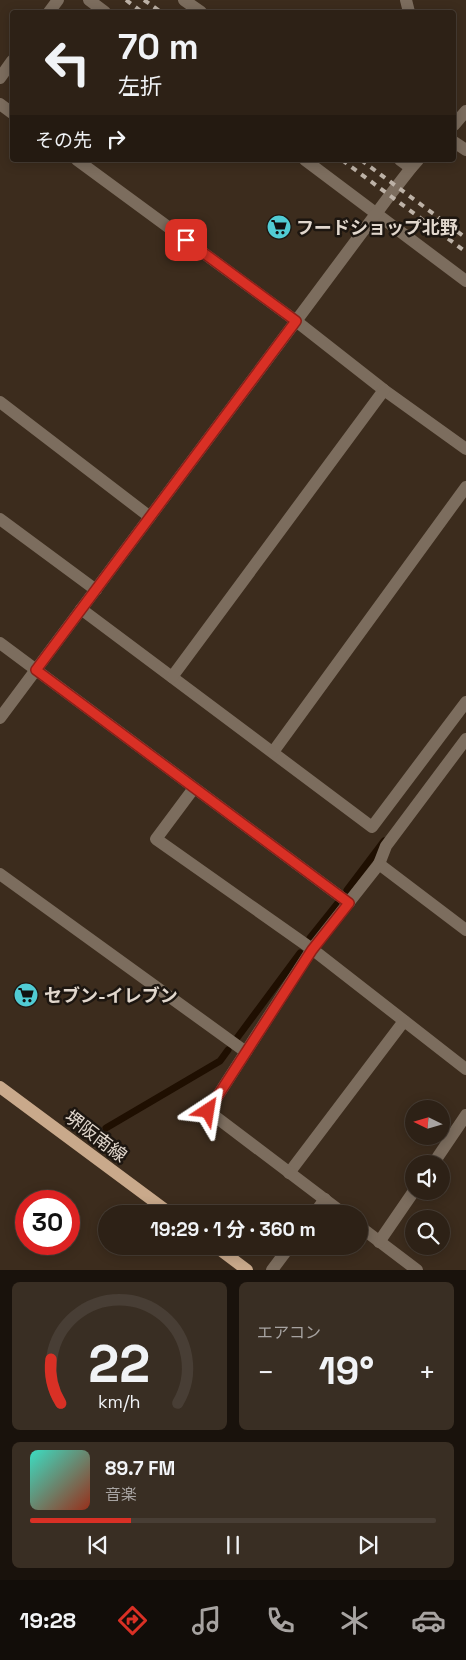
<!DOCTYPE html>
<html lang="ja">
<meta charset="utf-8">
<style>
body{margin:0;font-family:"Space Grotesk","Noto Sans JP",sans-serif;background:#392e23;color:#f1f3f6;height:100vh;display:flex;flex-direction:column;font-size:19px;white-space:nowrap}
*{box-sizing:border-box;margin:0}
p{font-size:16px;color:#a7a3a1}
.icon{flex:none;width:28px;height:28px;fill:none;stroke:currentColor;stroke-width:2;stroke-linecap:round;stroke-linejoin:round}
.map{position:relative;height:1270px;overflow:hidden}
.side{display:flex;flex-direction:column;gap:12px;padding:12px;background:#19120c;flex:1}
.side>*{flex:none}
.top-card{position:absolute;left:10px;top:10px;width:446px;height:152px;border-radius:5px;box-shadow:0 2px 12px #0003,0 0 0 1px #483e35;background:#2d2116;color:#f1f3f6;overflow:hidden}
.needle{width:32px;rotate:275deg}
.fabs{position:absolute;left:405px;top:1100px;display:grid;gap:10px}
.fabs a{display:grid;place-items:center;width:45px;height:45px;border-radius:50%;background:#2d2116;box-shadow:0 2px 12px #0003,0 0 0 1px #483e35;font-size:25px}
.speed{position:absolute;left:15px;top:1190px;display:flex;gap:10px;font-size:25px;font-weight:700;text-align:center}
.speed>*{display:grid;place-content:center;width:65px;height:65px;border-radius:50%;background:#2d2116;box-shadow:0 2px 12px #0003,0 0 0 1px #483e35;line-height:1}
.speed .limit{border:8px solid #d22;background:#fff;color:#111}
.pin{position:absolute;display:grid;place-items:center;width:42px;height:42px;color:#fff;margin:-21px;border-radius:10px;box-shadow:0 2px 8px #0006}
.me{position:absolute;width:55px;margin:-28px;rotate:33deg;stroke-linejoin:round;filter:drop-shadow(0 0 4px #0008)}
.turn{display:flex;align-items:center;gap:18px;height:105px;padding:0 25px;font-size:22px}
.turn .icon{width:65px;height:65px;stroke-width:2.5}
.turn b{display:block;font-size:35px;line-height:42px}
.then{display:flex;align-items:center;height:48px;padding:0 25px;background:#0003;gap:10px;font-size:19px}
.big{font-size:38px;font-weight:700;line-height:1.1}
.side .widget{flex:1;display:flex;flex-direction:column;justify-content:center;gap:8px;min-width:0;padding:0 18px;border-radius:8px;background:#392e23}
.side .dial{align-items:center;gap:0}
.dial svg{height:130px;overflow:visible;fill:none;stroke:#483e35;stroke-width:7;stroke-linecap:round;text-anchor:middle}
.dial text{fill:#f1f3f6;stroke:none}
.song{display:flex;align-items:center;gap:15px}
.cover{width:60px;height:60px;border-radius:8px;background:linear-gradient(135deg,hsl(170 70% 55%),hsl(10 70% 35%))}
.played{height:5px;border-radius:2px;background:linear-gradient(90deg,#d93025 25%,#483e35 25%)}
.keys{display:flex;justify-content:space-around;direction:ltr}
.heat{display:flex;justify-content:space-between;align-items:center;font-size:28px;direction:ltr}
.side .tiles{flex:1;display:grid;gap:12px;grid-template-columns:1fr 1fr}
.widget:last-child{grid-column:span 2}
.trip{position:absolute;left:98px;top:1205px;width:270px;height:50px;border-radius:25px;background:#2d2116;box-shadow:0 2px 12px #0003,0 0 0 1px #483e35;font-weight:700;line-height:50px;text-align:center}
.menu{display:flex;height:80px;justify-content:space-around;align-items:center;background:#120d09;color:#a7a3a1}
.menu .icon{width:35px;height:35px}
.menu .on{color:#d93025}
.menu b{font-size:22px;color:#f1f3f6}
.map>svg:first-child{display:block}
</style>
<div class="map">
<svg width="466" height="1270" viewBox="0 0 466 1270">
<rect width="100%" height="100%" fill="#3c2c1d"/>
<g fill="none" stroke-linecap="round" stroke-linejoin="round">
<!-- stream -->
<g stroke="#1f0f01" stroke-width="7">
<polyline points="347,890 384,841"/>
<polyline points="310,938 338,903"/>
<polyline points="237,1038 300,953"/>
<polyline points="106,1128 220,1061 228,1050"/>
</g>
<!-- minor -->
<g stroke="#7c6d5e" stroke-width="12">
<polyline points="89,0 105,12"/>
<polyline points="184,0 201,12"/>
<polyline points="406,0 409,12"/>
<polyline points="49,12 58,0"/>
<polyline points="0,78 12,61"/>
<polyline points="0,104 12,113"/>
<polyline points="454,125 466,111"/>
<polyline points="454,142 466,150"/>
<polyline points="77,160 296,321 384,390 466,449"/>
<polyline points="305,160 466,281"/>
<polyline points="400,160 411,168"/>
<polyline points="0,402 150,517"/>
<polyline points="0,519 96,590"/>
<polyline points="81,609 372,827 466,702"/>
<polyline points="0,643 349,903"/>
<polyline points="172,677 384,390"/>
<polyline points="0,718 390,195 411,168 418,160"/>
<polyline points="273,752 466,487"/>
<polyline points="194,788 156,839 312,949 466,1069"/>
<polyline points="379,864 386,846 466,739"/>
<polyline points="0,874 246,1052"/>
<polyline points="433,1164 466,1115"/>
<polyline points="289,1173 404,1021"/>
<polyline points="314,1214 325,1199"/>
<polyline points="344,1214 208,1111 312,949 379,864 466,930"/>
<polyline points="359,1226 417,1270"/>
<polyline points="379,1242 414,1191"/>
<polyline points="272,1270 290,1246"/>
</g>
<!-- major -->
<g stroke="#c9a98b" stroke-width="12">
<polyline points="0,1087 171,1214"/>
<polyline points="215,1246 247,1270"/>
</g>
<!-- rail -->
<g stroke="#bdb2a7" stroke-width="4" stroke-dasharray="6 6" stroke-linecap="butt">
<polyline points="126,0 142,12"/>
<polyline points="144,0 161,12"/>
<polyline points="342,160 466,252"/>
<polyline points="361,160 466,238"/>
</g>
</g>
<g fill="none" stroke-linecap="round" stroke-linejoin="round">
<defs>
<polyline id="route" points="186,240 296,321 36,670 349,903 312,950 208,1111"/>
</defs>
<!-- route casing -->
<use href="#route" stroke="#8d1f18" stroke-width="12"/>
<!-- route -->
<use href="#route" stroke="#d93025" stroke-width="9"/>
</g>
<!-- icons -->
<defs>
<symbol id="supermarket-disc" viewBox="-11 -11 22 22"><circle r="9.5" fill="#51ccd4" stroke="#1d1610"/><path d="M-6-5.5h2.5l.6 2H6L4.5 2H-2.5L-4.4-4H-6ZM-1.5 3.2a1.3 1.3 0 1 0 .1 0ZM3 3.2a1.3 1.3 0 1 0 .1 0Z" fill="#111"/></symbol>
</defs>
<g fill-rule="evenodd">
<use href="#supermarket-disc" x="265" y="213" width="28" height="28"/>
<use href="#supermarket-disc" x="12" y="981" width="28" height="28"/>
</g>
<g text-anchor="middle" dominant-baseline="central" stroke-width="5" stroke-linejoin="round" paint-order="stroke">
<!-- poi labels -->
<g font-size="18" font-weight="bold" fill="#e1d7cd" stroke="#1d1610" text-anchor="start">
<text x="296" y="227">フードショップ北野</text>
<text x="44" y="995">セブン-イレブン</text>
</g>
<!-- street labels -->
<g font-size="18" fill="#e1d7cd" stroke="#1d1610">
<text transform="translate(96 1136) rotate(37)">堺阪南線</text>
</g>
</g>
</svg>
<div class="fabs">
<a><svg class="needle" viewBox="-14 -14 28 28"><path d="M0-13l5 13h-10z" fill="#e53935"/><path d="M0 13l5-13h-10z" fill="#a7a3a1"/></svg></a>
<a><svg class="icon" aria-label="sound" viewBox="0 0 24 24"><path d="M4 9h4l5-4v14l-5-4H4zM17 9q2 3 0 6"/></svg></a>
<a><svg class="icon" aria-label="search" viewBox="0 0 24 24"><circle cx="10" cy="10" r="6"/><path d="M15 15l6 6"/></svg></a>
</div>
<div class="speed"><div class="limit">30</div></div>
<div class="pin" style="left:186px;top:240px;background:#d93025"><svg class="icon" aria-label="arrive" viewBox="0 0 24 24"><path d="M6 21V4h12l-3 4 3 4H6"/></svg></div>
<svg class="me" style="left:208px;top:1111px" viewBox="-20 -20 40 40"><path d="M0-17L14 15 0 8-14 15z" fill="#d93025" stroke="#fff" stroke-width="4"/></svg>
<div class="trip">19:29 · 1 分 · 360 m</div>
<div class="top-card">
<div class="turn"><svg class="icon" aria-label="left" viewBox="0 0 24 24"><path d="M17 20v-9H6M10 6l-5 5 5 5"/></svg><div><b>70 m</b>左折</div></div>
<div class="then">その先<svg class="icon" aria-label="right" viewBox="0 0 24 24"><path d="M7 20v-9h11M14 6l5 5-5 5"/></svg></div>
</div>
</div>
<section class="side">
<div class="tiles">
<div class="widget dial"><svg viewBox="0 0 100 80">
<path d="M14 69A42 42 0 1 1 86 69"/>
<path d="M14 69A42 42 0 0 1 8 42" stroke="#d93025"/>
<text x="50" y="56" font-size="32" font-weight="700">22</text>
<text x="50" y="72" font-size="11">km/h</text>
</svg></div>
<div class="widget"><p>エアコン</p>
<div class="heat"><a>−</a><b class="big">19°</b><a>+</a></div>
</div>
<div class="widget">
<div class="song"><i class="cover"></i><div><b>89.7 FM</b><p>音楽</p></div></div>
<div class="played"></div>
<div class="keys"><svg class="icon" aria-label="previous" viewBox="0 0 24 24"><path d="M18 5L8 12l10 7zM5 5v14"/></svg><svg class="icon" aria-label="pause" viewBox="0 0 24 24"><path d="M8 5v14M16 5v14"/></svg><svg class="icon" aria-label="next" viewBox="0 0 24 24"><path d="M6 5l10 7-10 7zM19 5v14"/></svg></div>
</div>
</div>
</section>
<nav class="menu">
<b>19:28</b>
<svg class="icon on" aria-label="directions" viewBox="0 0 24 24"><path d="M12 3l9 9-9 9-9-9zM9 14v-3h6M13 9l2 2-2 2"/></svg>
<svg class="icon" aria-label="music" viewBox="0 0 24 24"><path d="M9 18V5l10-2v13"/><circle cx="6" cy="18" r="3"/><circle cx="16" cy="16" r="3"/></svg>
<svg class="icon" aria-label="phone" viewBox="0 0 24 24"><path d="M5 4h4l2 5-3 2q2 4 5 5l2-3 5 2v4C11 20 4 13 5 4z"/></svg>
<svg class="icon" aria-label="climate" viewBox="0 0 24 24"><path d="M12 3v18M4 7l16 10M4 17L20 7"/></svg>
<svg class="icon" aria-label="car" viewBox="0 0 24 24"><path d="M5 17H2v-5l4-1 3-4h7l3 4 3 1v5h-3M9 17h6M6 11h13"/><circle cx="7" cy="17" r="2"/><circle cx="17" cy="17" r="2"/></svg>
</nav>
